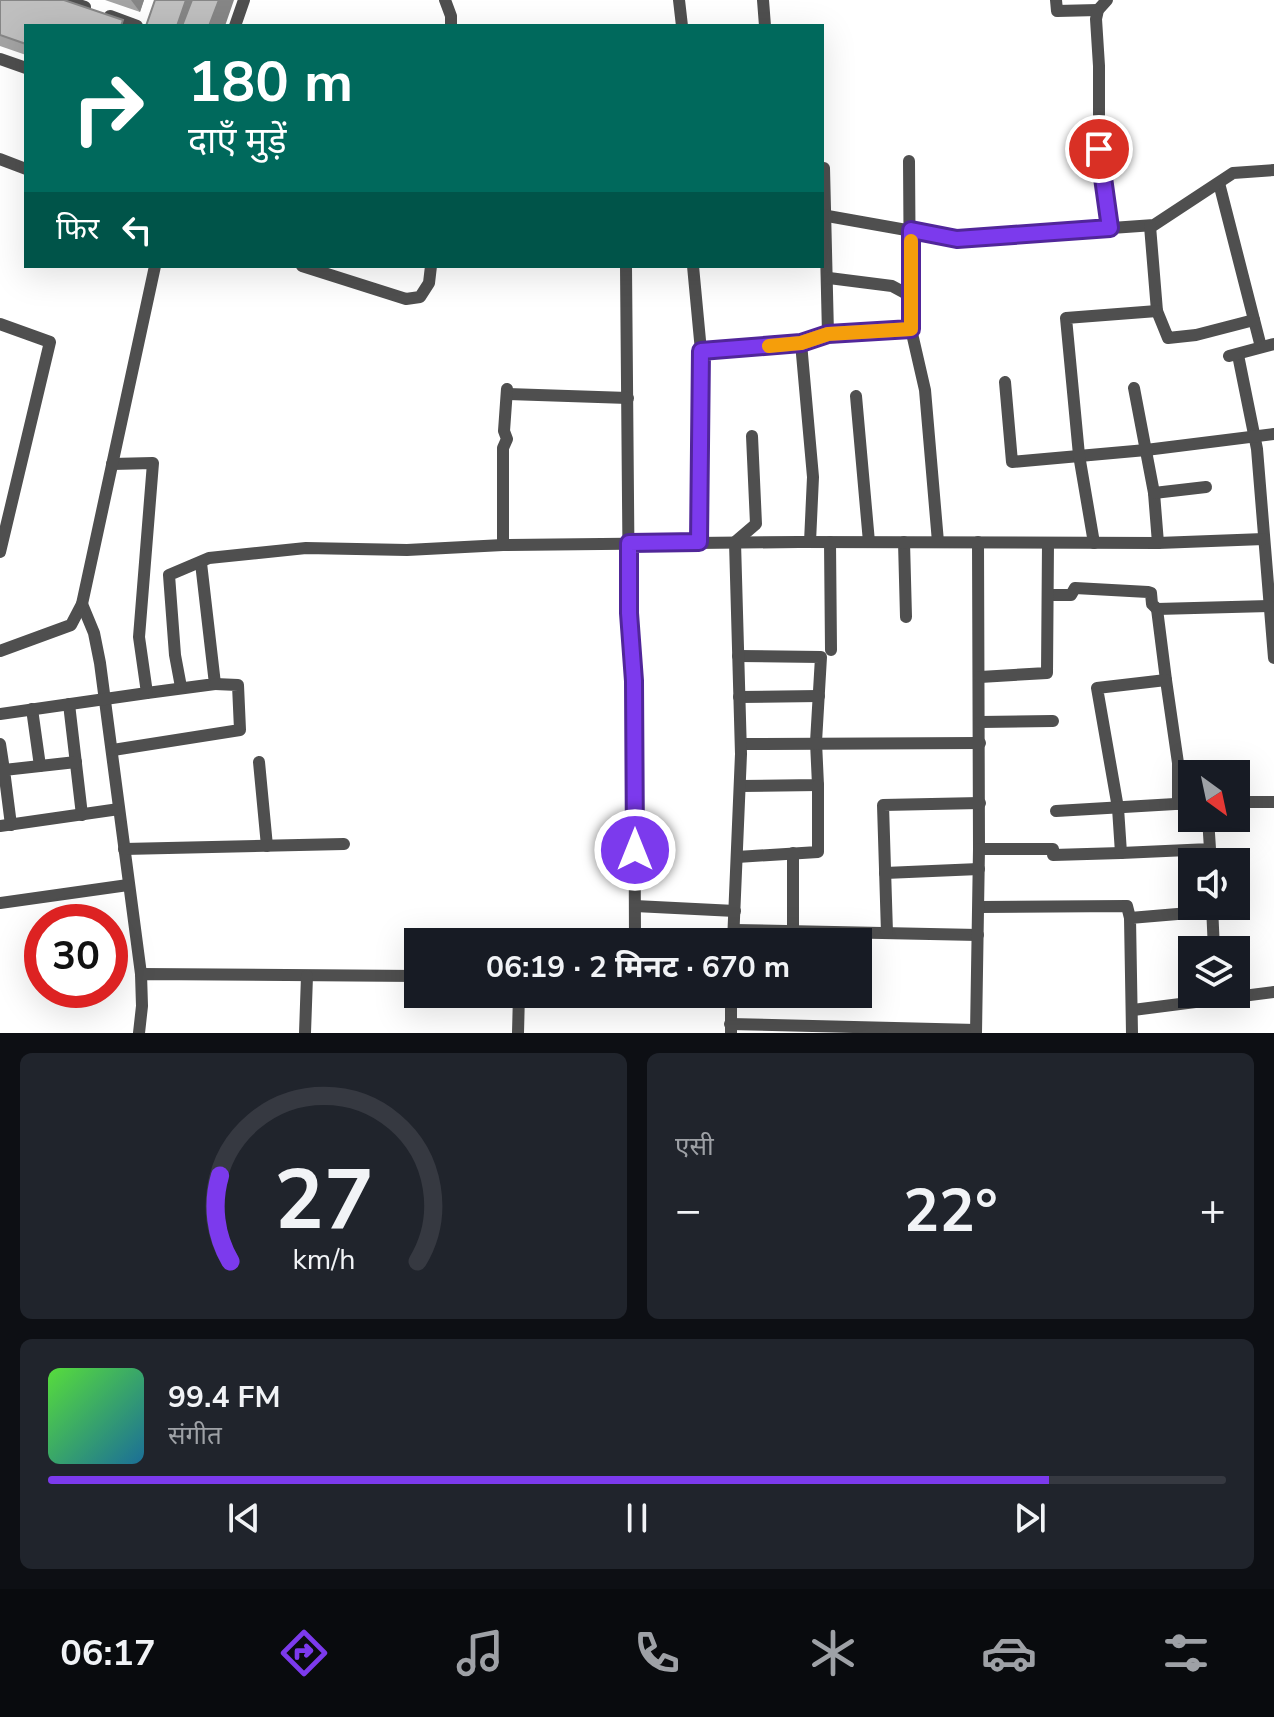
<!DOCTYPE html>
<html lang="hi">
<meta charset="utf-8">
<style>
body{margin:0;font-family:"Nunito Sans","Noto Sans Devanagari",sans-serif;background:#20242c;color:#f1f3f6;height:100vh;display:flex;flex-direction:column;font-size:30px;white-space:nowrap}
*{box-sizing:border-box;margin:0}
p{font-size:26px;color:#9ea1a6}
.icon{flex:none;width:44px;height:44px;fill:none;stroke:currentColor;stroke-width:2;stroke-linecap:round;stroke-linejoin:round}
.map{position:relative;height:1033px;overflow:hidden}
.drawer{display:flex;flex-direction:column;gap:20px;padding:20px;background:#0d0f14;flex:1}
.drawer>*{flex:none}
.banner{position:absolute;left:24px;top:24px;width:800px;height:244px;border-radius:0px;box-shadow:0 8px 32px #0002;background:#00695c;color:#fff;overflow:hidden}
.needle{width:52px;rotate:147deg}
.tools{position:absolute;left:1178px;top:760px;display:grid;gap:16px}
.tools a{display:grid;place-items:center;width:72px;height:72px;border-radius:0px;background:#171b24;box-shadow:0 8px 32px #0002;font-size:40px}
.speed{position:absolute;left:24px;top:904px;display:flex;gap:16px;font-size:40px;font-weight:700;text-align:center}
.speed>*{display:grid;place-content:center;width:104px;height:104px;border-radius:50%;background:#171b24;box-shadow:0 8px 32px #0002;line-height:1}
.speed .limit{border:12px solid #d22;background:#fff;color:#111}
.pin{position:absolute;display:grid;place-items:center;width:68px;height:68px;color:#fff;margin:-34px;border:4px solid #fff;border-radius:50%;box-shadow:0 2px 8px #0007}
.me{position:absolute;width:88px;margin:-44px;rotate:0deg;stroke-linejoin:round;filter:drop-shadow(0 0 6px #0008)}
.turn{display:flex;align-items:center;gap:28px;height:168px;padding:0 32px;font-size:36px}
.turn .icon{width:104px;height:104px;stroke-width:2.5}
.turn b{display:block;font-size:56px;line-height:68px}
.then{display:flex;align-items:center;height:76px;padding:0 32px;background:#0003;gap:16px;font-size:30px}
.big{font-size:60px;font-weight:700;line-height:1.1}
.drawer .widget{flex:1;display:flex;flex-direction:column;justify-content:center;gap:12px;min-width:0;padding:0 28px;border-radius:12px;background:#20242c}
.drawer .dial{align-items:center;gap:0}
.dial svg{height:208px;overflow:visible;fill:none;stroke:#363941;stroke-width:7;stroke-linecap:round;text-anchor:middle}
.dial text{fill:#f1f3f6;stroke:none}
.song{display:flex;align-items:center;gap:24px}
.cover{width:96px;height:96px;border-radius:12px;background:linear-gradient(135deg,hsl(110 70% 55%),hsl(200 70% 35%))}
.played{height:8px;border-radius:4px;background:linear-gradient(90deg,#7c3aed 85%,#363941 85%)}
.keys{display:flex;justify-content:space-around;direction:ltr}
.heat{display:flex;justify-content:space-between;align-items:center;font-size:44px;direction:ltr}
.drawer .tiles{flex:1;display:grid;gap:20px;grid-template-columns:1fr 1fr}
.widget:last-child{grid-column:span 2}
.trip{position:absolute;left:404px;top:928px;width:468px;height:80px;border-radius:0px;background:#171b24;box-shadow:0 8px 32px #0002;font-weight:700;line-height:80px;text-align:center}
.tabs{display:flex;height:128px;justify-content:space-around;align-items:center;background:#090b0e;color:#9ea1a6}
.tabs .icon{width:56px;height:56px}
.tabs .active{color:#7c3aed}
.tabs b{font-size:36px;color:#f1f3f6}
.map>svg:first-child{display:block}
</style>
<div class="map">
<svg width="1274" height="1033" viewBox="0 0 1274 1033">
<rect width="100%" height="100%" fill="#fff"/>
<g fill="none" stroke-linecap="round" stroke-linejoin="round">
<!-- minor -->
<g stroke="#4f4f4f" stroke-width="12">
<polyline points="64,0 85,7"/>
<polyline points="445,0 451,16 451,26"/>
<polyline points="679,0 682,26"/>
<polyline points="763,0 765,26"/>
<polyline points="1056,0 1057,11 1098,10"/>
<polyline points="1107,0 1098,10 1096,19 1099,66 1099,149 1110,228"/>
<polyline points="110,16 137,26"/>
<polyline points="235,26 244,0"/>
<polyline points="0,59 26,68"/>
<polyline points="0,159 26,169"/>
<polyline points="909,161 910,301"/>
<polyline points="824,168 828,334"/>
<polyline points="1219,183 1261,347"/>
<polyline points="822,215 957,239 1154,225 1233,173 1274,170"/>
<polyline points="1150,226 1157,311 1168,338 1196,335 1254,320"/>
<polyline points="302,266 406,299 420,297 429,283 431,266"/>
<polyline points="626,266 629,613 634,681 635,942"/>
<polyline points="693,266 701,351 801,343 828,334 911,329"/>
<polyline points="829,278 892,286 905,293 910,301 912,309 911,329 925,390 938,542"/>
<polyline points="0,324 50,342 0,552"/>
<polyline points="801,343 813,477 810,542"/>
<polyline points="1238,355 1257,449 1274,658"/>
<polyline points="1229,356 1274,344"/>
<polyline points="1005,382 1012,462 1146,450 1274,434"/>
<polyline points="1134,388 1154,493 1158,543"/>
<polyline points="507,394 628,398"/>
<polyline points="856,396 869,542"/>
<polyline points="112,464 153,463 139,637 147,693 215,684 201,563"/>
<polyline points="1154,493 1206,487"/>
<polyline points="699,542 701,351"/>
<polyline points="830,542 831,650"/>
<polyline points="904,542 906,617"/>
<polyline points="978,542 979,849 1053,849 1053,855 1121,853"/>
<polyline points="1094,543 1079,455 1066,318 1157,311"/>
<polyline points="503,545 503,448 507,439 504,431 507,389"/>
<polyline points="1048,595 1071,595 1075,588 1148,592 1151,593 1152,604 1157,609 1269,606"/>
<polyline points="82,604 94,633 100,663 141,974"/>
<polyline points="1157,609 1166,680"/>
<polyline points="0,651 71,625 82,604 155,266"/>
<polyline points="738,656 821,657 816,742 818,785 740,786"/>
<polyline points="980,677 1047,673 1048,543"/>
<polyline points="181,687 175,655 169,575 209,558 306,548 407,550 503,545 799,542 1158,543 1264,539"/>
<polyline points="739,697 819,696"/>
<polyline points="69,704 82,815"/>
<polyline points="32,709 40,766"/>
<polyline points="0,714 147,693"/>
<polyline points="980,722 1053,721"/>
<polyline points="0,744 4,770"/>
<polyline points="741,744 980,743"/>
<polyline points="113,750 240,730 238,685 215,684"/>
<polyline points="259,762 267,846"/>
<polyline points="1236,802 1274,802"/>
<polyline points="1178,804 1178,763 1166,680 1097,688 1118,808 1121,853 1210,849 1208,818"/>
<polyline points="1056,811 1192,803"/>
<polyline points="11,825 4,770 76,762"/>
<polyline points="0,826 119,809"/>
<polyline points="124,849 344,844"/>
<polyline points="793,853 793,932"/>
<polyline points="737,857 818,852 818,785"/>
<polyline points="885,873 979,869"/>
<polyline points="0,903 128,885"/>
<polyline points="635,906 735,911"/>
<polyline points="1212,906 1214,950"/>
<polyline points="979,907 1127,906 1130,918"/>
<polyline points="734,930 978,935"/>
<polyline points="887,933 883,805 980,803"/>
<polyline points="733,942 741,754 735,542 756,524 752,436"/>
<polyline points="1133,1010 1274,992"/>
<polyline points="730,1024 976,1030"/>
<polyline points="139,1033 142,1006 141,974 418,976"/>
<polyline points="305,1033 307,976"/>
<polyline points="518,1033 519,994"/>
<polyline points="731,1033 731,994"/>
<polyline points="976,1033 979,849"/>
<polyline points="1132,1033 1130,918 1213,911"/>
</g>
</g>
<!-- wall -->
<g fill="#a4a4a4">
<polygon points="0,0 26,26 26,55 0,46"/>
<polygon points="105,0 144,0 140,12"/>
</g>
<!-- shaded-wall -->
<g fill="#868686">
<polygon points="131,0 144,0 140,12"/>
<polygon points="186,0 202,0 192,26 177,26"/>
<polygon points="219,0 234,0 225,26 209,26"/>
</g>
<!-- building -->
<g fill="#bfbfbf" stroke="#868686" stroke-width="2">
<polygon points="0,0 64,0 123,20 121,26 26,26 26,44 0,35"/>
<polygon points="155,0 186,0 177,26 146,26"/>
<polygon points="192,0 219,0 209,26 182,26"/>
</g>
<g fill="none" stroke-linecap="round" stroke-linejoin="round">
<defs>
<polyline id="route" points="635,850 634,681 629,613 629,543 699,542 701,351 801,343 828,334 911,329 911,230 957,239 1110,228 1099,149"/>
</defs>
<!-- route casing -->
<use href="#route" stroke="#51269a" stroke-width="20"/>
<!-- route -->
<use href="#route" stroke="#7c3aed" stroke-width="14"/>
<!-- slow -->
<polyline stroke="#f59e0b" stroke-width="14" points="769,346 801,343 828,334 911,329 911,241"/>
</g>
</svg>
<div class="tools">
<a><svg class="needle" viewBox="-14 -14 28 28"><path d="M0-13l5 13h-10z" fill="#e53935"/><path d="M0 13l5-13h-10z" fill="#9ea1a6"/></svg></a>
<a><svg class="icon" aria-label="sound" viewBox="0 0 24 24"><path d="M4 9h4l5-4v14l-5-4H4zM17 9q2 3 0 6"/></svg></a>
<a><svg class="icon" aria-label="layers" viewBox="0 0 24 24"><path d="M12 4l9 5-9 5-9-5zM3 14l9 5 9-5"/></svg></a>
</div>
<div class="speed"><div class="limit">30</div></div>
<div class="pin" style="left:1099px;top:149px;background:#d93025"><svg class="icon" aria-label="arrive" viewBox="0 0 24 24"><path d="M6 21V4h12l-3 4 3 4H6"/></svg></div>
<svg class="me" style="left:635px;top:850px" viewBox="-20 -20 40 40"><circle r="17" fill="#7c3aed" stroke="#fff" stroke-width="3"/><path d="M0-11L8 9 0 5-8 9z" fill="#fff"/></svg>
<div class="trip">06:19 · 2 मिनट · 670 m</div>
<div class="banner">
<div class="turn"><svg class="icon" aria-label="right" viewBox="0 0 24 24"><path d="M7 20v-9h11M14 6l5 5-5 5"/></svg><div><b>180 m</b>दाएँ मुड़ें</div></div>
<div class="then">फिर<svg class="icon" aria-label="left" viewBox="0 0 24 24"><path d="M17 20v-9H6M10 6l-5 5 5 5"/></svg></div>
</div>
</div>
<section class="drawer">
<div class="tiles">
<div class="widget dial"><svg viewBox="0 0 100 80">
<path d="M14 69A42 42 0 1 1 86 69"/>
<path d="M14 69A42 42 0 0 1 10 36" stroke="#7c3aed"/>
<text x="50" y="56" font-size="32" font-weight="700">27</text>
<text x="50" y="72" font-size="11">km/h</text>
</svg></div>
<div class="widget"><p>एसी</p>
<div class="heat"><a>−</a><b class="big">22°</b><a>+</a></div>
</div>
<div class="widget">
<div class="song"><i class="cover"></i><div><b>99.4 FM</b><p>संगीत</p></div></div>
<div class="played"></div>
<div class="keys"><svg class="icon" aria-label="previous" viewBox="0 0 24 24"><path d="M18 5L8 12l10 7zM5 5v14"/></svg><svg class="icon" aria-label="pause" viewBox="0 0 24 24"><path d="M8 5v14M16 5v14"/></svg><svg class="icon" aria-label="next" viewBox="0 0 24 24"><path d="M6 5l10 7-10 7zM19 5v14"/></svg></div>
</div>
</div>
</section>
<nav class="tabs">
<b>06:17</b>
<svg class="icon active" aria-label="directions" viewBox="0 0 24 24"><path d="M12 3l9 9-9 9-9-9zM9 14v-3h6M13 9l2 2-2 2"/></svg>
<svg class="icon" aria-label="music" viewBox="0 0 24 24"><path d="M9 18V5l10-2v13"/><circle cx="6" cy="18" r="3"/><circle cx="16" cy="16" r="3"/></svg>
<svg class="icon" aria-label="phone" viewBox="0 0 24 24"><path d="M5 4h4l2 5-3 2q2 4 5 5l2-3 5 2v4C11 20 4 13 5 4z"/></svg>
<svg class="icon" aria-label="climate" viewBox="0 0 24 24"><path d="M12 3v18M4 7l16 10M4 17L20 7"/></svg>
<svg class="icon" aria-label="car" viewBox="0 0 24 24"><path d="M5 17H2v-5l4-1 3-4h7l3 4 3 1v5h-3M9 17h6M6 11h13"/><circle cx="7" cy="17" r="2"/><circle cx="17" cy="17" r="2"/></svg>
<svg class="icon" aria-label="filters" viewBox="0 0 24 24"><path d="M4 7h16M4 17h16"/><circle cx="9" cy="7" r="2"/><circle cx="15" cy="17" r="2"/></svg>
</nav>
